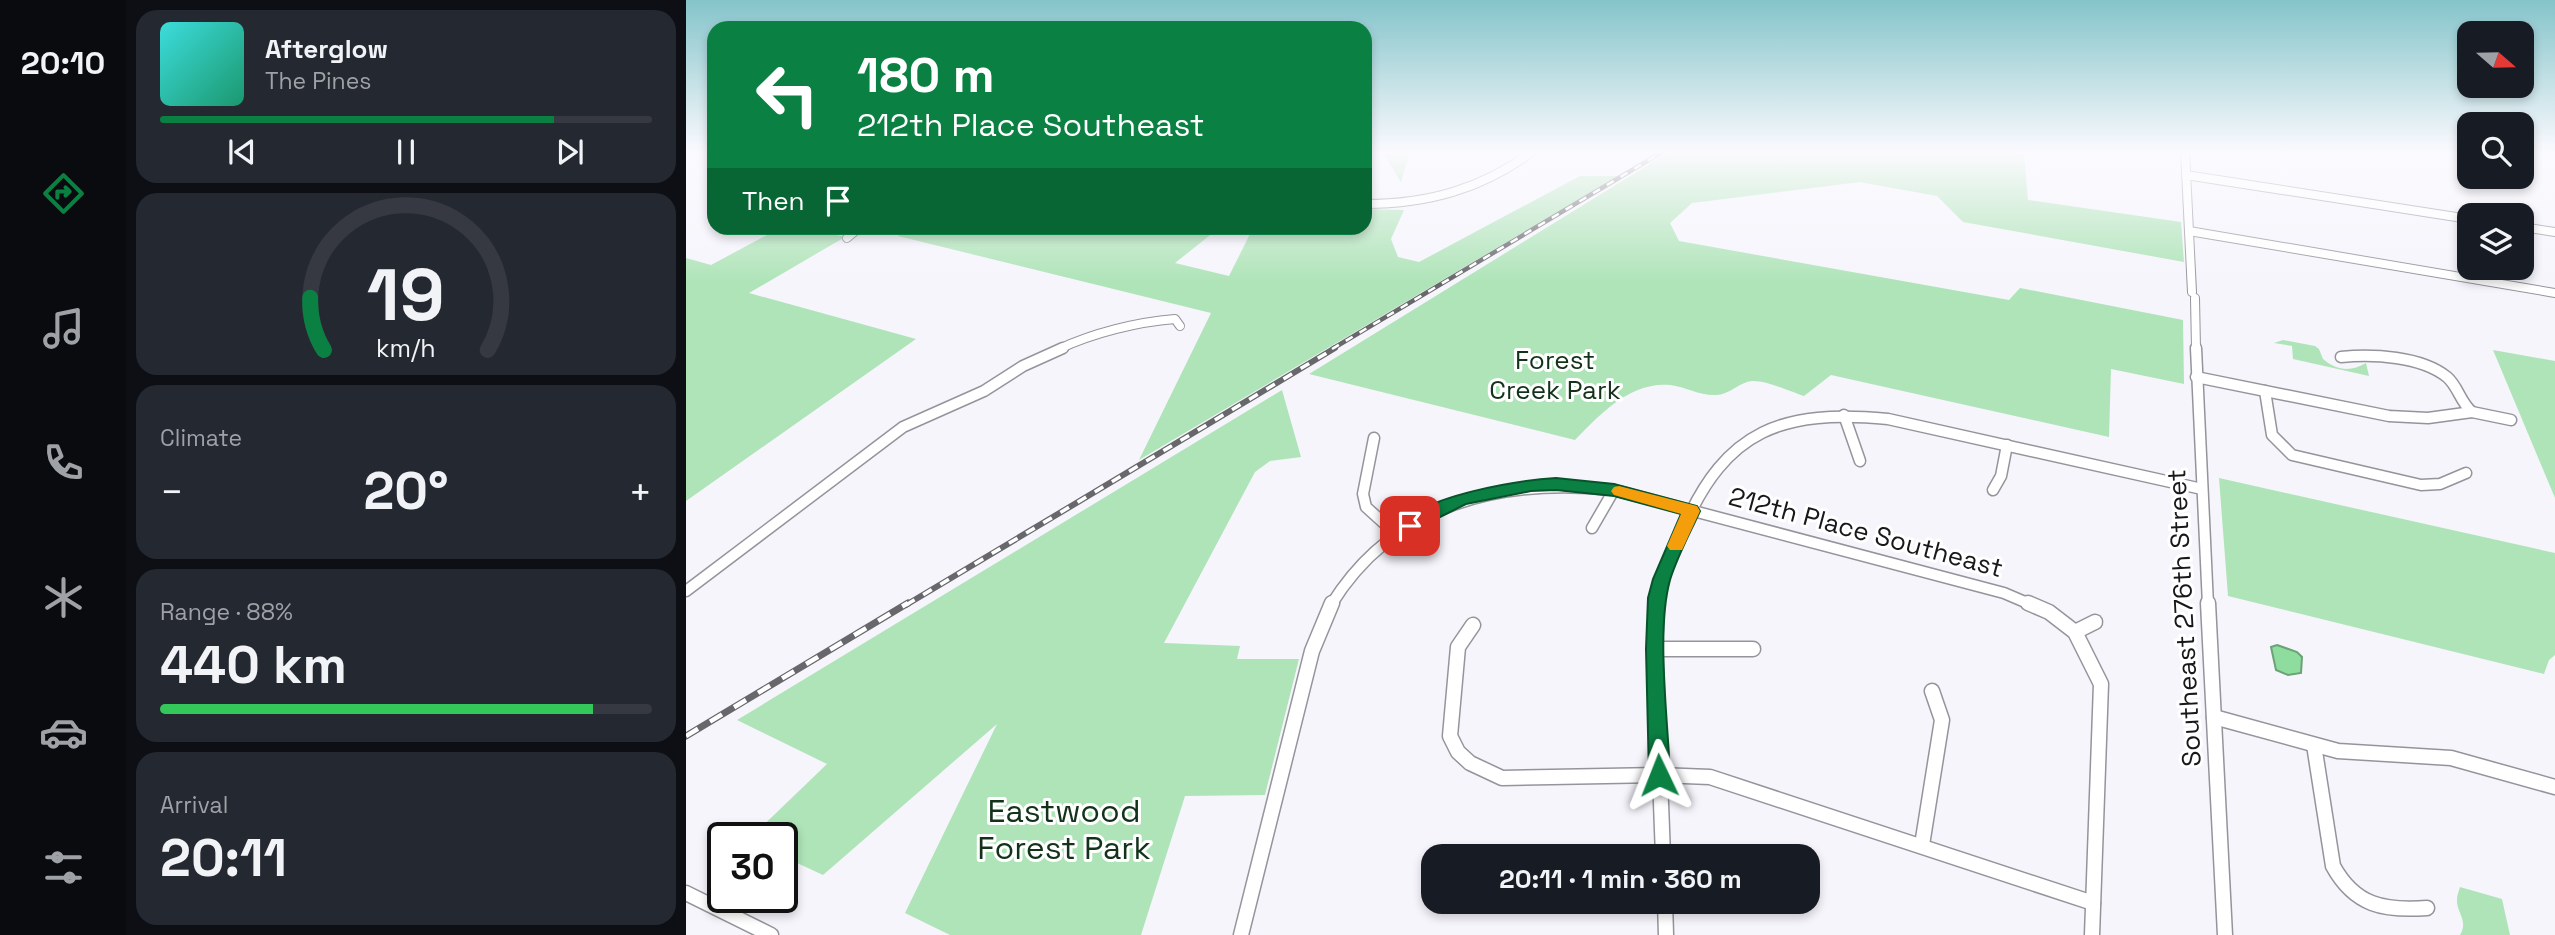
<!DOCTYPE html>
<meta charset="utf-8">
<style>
body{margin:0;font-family:"Space Grotesk",sans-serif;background:#242831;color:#f1f3f6;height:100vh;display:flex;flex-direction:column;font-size:26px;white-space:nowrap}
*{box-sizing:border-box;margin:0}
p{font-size:23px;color:#9ea1a6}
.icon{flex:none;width:38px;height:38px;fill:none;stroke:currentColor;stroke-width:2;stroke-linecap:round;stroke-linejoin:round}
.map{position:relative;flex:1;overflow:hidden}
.side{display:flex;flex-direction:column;gap:10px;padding:10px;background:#0d0f14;width:560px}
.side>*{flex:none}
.hud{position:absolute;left:21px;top:21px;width:665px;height:214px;border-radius:21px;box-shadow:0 4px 10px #0003;background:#0b8043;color:#fff;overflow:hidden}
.needle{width:46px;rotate:110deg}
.tools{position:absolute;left:1771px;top:21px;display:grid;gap:14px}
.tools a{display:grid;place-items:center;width:77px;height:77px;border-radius:14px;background:#171b24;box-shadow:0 4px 10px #0003;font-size:35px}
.speed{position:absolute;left:21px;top:822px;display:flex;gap:14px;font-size:35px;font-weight:700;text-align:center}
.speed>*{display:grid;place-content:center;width:91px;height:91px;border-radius:50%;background:#171b24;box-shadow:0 4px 10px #0003;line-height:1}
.speed .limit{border:4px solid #111;border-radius:10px;background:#fff;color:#111}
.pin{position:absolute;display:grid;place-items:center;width:60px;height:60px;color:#fff;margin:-30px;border-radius:14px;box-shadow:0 4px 10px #0006}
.me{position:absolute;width:77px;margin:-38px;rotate:358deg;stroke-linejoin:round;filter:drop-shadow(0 0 5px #0008)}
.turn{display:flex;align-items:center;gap:24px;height:147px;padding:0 35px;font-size:32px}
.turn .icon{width:91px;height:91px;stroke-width:2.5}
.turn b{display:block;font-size:49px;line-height:60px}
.then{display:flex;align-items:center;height:66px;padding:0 35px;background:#0003;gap:14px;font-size:26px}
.big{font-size:52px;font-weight:700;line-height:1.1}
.side .card{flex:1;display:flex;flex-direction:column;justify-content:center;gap:10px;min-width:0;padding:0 24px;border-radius:21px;background:#242831}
.side .dial{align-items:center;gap:0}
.dial svg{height:182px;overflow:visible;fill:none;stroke:#363941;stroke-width:7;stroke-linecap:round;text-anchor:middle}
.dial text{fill:#f1f3f6;stroke:none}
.song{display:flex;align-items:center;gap:21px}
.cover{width:84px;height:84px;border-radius:10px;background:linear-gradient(135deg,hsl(180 70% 55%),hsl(160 70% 35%))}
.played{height:7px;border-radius:4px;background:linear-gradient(90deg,#0b8043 80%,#363941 80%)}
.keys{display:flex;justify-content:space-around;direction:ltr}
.heat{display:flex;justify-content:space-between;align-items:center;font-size:38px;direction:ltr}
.charge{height:10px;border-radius:5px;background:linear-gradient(90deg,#34c759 88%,#363941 0)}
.trip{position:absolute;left:735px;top:844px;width:399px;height:70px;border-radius:21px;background:#171b24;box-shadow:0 4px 10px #0003;font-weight:700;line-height:70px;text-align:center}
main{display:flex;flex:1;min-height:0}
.dock{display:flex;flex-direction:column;width:126px;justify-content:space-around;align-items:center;background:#090b0e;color:#9ea1a6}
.dock .icon{width:49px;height:49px}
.dock .active{color:#0b8043}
.dock b{font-size:32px;color:#f1f3f6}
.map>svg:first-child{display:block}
</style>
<main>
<nav class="dock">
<b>20:10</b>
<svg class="icon active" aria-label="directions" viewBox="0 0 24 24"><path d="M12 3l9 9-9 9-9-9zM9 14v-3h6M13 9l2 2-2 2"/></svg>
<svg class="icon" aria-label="music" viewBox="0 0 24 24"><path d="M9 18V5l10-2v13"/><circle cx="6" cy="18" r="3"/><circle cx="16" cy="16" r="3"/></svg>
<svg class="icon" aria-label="phone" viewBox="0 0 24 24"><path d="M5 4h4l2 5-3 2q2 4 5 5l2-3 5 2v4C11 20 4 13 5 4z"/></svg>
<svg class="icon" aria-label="climate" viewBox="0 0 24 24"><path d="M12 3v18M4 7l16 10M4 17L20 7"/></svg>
<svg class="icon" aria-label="car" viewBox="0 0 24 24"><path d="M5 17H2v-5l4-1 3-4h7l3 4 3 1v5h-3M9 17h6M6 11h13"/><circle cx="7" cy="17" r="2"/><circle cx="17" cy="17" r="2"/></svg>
<svg class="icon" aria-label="filters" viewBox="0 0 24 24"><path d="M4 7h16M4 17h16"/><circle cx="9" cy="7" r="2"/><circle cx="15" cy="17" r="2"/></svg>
</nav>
<section class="side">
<div class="card">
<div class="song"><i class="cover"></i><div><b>Afterglow</b><p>The Pines</p></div></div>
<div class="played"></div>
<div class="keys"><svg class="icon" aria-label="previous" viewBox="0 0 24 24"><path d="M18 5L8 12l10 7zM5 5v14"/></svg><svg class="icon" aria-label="pause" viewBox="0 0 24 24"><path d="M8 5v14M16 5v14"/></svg><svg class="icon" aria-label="next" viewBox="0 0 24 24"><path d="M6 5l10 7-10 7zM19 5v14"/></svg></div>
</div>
<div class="card dial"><svg viewBox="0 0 100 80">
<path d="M14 69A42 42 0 1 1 86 69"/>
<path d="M14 69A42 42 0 0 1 8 46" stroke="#0b8043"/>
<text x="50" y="56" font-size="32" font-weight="700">19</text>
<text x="50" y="72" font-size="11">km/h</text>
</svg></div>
<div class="card"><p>Climate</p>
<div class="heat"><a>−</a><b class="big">20°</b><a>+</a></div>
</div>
<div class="card"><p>Range · 88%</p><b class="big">440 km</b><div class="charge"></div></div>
<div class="card"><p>Arrival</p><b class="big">20:11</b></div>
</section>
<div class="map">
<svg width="1869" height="935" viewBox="0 0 1869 935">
<rect width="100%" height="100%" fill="#f6f5fc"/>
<!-- green -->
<g fill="#afe4b8">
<polygon points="688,151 724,151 715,182 697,153"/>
<path d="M985 151H1322L1338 154 1342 200 1495 222 1498 262 1277 222 1251 196 1174 182 1006 203 984 223 993 241 1323 300 1334 288 1497 320 1498 384 1425 369 1423 437 1145 375 1118 396C1106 392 1079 380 1066 381 1054 382 1044 394 1031 395 1014 396 1000 387 984 385 945 381 913 415 889 440L623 374Z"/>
<polygon points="894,176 932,176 453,460 525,313 212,236 227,228 533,228 489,263 543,276 567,228 679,228 679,209 718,210 705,239 712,257 733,262"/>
<polygon points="94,228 121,228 159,237 63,293 230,339 0,501 0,258 25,265"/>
<path d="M1597 340 1629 346 1633 349 1637 359C1651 371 1665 372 1680 363L1683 376 1607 359 1606 346 1588 343Z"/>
<polygon points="1807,350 1869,361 1869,498"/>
<polygon points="596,390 615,457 584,461 569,472 478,643 554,646 551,659 613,659 579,795 499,796 455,935 264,935 219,913 311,724 137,875 96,856 96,838 64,838 141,764 51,720"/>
<polygon points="1533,478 1869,553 1869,655 1863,660 1858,674 1542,596"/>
<path d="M1774 887 1816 899 1824 935H1774C1783 921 1770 912 1771 899 1771 895 1773 891 1774 887Z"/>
</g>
<!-- water -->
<polygon fill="#8fdd9e" stroke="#6ba276" stroke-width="2" points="1591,645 1611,652 1616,657 1615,673 1602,675 1590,670 1585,647"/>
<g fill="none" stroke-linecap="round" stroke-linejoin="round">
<defs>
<g id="minor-far2">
<polyline points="1499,151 1506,292"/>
<polyline points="1500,175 1783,219"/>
<path d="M679 204C742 204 796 189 847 151"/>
<polyline points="1836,227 1869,232"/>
<polyline points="1503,231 1869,293"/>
<polyline points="161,238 173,228"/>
<polyline points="1509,298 1510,349"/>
<path d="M373 349C407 333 451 322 489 319L494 326"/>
</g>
<g id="minor-far1">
<polyline points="1510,348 1522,605"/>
<path d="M1655 357C1687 354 1735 356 1761 377 1772 386 1774 402 1786 412"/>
<polyline points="1510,377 1703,416 1742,418 1786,412 1825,420"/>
<polyline points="1579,391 1586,435 1606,455 1735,485 1754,484 1780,473"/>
<polyline points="1158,415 1174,461"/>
<polyline points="688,438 677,494 680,507 711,535"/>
<polyline points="1307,490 1315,476 1321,445"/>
<polyline points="906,528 928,490"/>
<polyline points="0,591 217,427 298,391 337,366 377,348"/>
<path d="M645 605C708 503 816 478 928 490L1318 593 1346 605"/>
<path d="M971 605C975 578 986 554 997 529 1040 429 1097 409 1202 419L1516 489"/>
</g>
<g id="minor">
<polyline points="971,603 969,644 977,856"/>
<polyline points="1342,603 1363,612 1389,632 1415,684 1406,935"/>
<polyline points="1522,603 1539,935"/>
<polyline points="787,625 772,647 764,736 772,752 784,763 816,778 973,775 1024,777 1407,903"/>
<polyline points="1389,632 1409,622"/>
<polyline points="969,649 1067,649"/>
<polyline points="1528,717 1652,751 1765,758 1869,787"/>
<path d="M1628 745 1647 866C1669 906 1698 911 1741 908"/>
<polyline points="1236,845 1256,720 1246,691"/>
<polyline points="0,893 85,935"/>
<polyline points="979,901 980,935"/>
<polyline points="555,935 626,651 646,603"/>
</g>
</defs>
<!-- minor-far2 casing -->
<use href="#minor-far2" stroke="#95949b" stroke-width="10"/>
<!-- minor-far1 casing -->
<use href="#minor-far1" stroke="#95949b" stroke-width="13"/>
<!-- minor casing -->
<use href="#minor" stroke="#95949b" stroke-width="17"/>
<!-- minor-far2 -->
<use href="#minor-far2" stroke="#fff" stroke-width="8"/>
<!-- minor-far1 -->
<use href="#minor-far1" stroke="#fff" stroke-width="10"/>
<!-- minor -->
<use href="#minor" stroke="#fff" stroke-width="14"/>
<defs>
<polyline id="rail-far2" points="646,349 978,151"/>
<polyline id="rail-far1" points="220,605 649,348"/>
<polyline id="rail" points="0,736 222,603"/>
</defs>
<!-- rail-far2 casing -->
<use href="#rail-far2" stroke="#68676b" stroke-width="4.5"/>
<!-- rail-far1 casing -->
<use href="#rail-far1" stroke="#68676b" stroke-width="6"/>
<!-- rail casing -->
<use href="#rail" stroke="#68676b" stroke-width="7"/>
<!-- rail-far2 -->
<use href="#rail-far2" stroke="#fff" stroke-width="2.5" stroke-dasharray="8" stroke-linecap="butt"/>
<!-- rail-far1 -->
<use href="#rail-far1" stroke="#fff" stroke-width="3.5" stroke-dasharray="10" stroke-linecap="butt"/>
<!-- rail -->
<use href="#rail" stroke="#fff" stroke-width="4.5" stroke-dasharray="14" stroke-linecap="butt"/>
</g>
<!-- sky -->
<linearGradient id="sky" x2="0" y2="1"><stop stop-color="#84c4ca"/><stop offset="0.54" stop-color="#fbfafe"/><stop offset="1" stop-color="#fbfafe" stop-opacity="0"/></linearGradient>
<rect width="1869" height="282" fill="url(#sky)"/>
<!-- route -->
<path fill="#0b8043" stroke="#07532c" stroke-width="2" d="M870 478 928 484 1011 506 1014 511C1004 533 991 557 984 580 970 630 982 721 984 775L981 781 973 784 966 781 963 775 960 649 962 598 967 579 995 514 928 496 870 490 845 491 780 504 724 532 716 526C735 495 836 480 870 478Z"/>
<!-- slow -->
<polygon fill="#f59e0b" points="933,486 1011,506 1014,511 996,550 984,550 981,546 995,514 928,495 925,491 928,487"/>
<g text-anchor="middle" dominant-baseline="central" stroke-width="6" stroke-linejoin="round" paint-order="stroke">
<!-- park labels -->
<g font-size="26" fill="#12321a" stroke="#fff">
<text x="869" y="360">Forest<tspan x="869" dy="30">Creek Park</tspan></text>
</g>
<!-- street labels -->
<g font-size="26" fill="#18171a" stroke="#fff">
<text transform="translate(1180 532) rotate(15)">212th Place Southeast</text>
<text transform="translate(1498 618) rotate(-93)">Southeast 276th Street</text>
</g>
<!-- near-park labels -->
<g font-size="32" fill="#12321a" stroke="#fff">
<text x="378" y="811">Eastwood<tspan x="378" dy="37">Forest Park</tspan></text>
</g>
</g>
</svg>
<div class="tools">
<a><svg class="needle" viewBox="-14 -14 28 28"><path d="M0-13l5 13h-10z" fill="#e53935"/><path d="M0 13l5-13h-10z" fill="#9ea1a6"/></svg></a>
<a><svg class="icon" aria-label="search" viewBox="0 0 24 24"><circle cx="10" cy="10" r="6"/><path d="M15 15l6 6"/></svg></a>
<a><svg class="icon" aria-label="layers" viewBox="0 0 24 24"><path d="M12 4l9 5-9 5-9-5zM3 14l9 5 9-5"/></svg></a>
</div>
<div class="speed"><div class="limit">30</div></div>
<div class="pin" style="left:724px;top:526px;background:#d93025"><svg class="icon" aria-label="arrive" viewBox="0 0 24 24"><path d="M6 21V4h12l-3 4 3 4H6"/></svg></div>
<svg class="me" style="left:973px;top:775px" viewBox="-20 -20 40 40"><path d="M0-17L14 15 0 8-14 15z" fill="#0b8043" stroke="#fff" stroke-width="4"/></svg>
<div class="trip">20:11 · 1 min · 360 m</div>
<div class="hud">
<div class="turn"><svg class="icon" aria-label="left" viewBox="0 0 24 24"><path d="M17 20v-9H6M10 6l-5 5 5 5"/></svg><div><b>180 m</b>212th Place Southeast</div></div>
<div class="then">Then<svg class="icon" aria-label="arrive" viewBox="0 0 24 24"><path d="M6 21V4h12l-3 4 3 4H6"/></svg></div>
</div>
</div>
</main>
